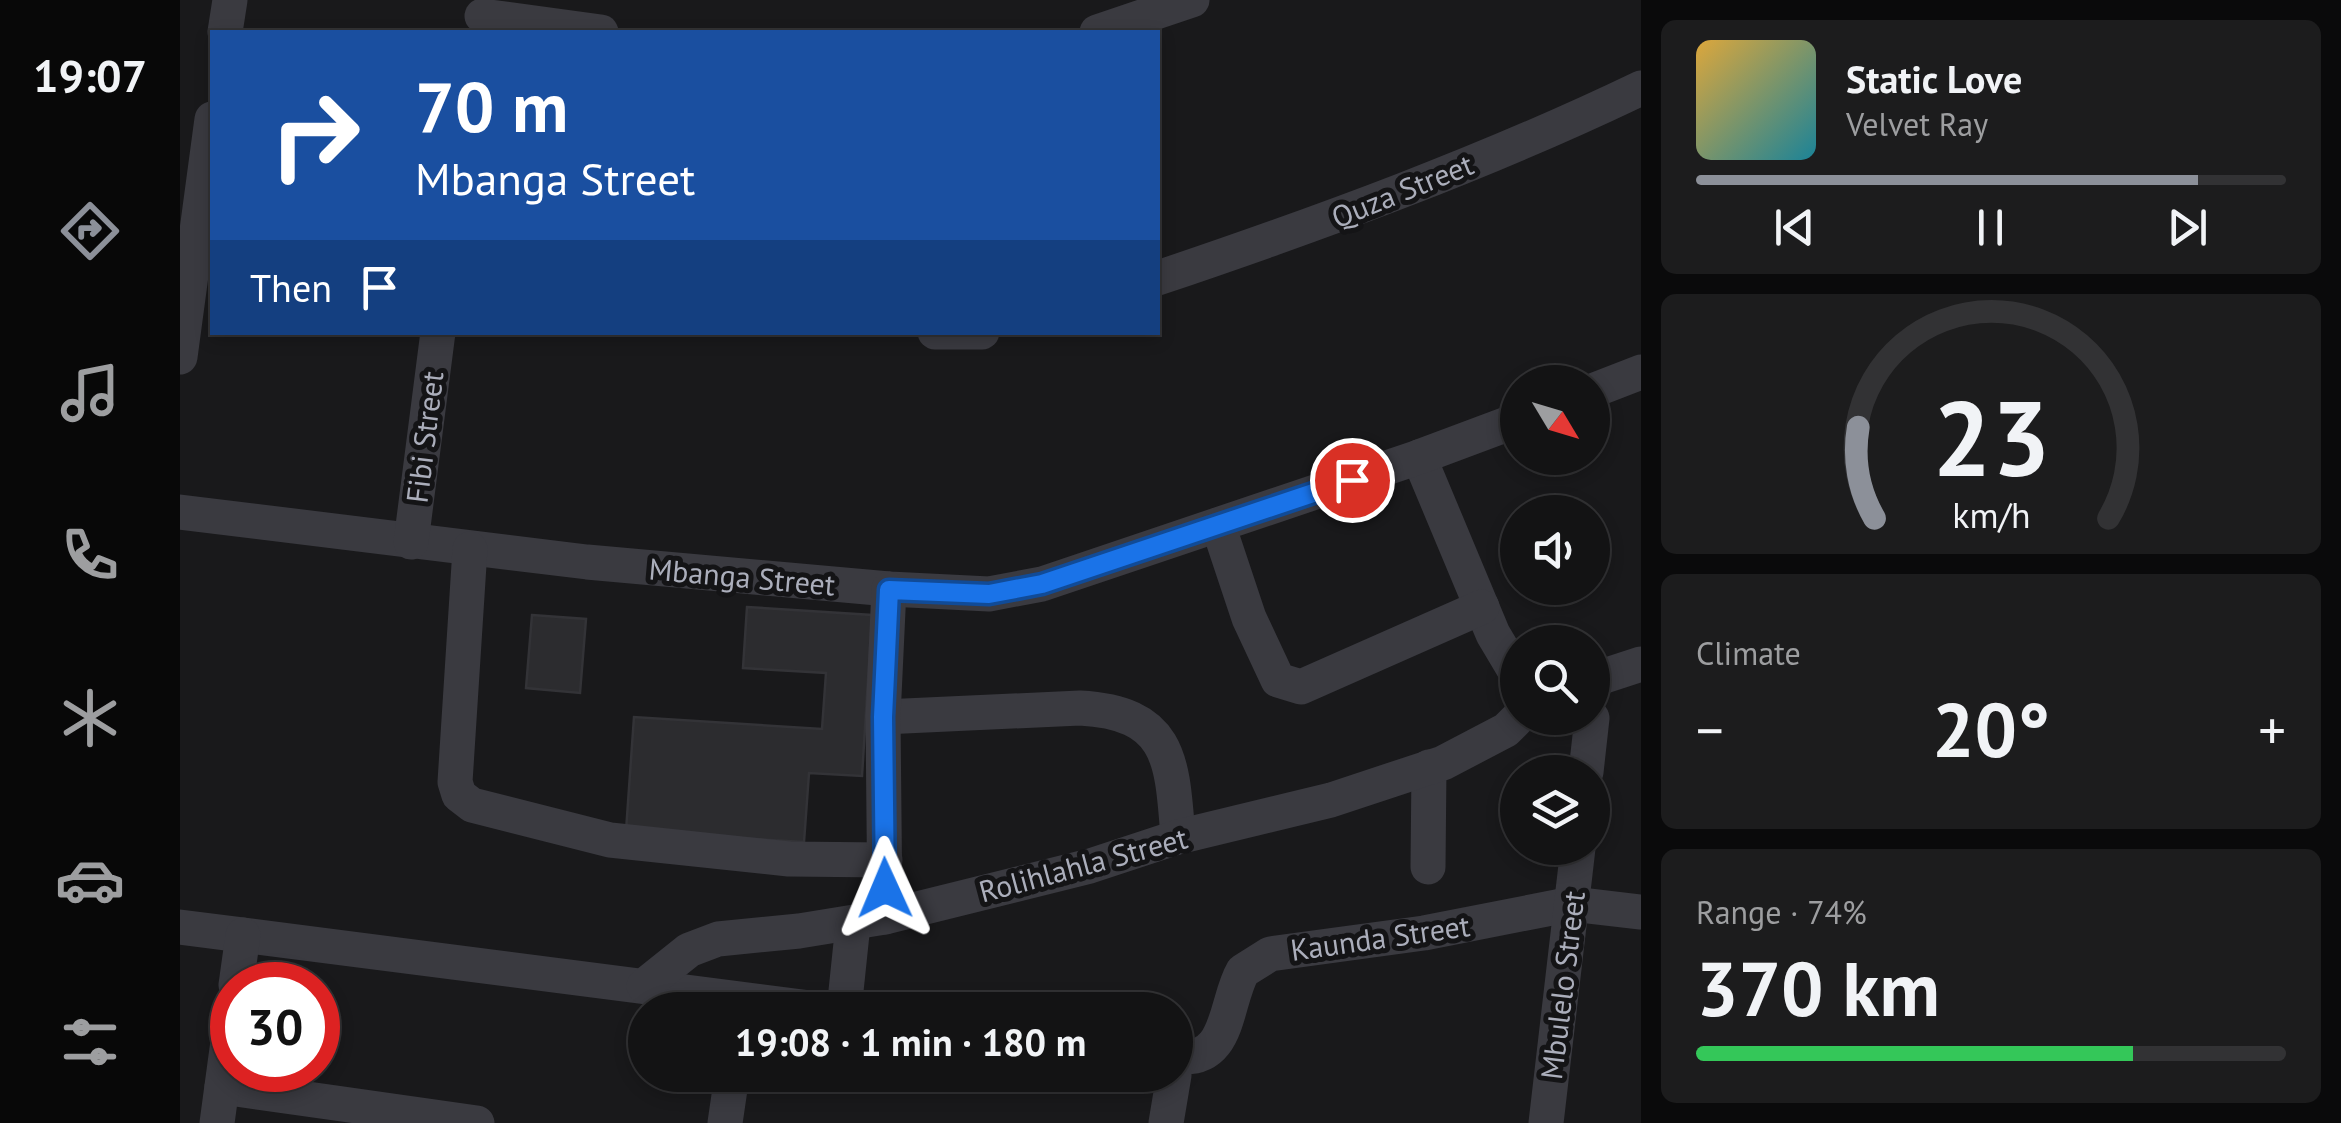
<!DOCTYPE html>
<meta charset="utf-8">
<style>
body{margin:0;font-family:"PT Sans",sans-serif;background:#1c1c1d;color:#f1f3f6;height:100vh;display:flex;flex-direction:column;font-size:38px;white-space:nowrap}
*{box-sizing:border-box;margin:0}
p{font-size:32px;color:#9d9ea0}
.icon{flex:none;width:55px;height:55px;fill:none;stroke:currentColor;stroke-width:2;stroke-linecap:round;stroke-linejoin:round}
.map{position:relative;flex:1;overflow:hidden}
.panel{display:flex;flex-direction:column;gap:20px;padding:20px;background:#0a0a0b;width:700px}
.panel>*{flex:none}
.guide{position:absolute;left:30px;top:30px;width:950px;height:305px;border-radius:0px;box-shadow:0 5px 15px #0003,0 0 0 2px #323234;background:#1a4fa0;color:#fff;overflow:hidden}
.needle{width:65px;rotate:128deg}
.buttons{position:absolute;left:1320px;top:365px;display:grid;gap:20px}
.buttons a{display:grid;place-items:center;width:110px;height:110px;border-radius:50%;background:#131314;box-shadow:0 5px 15px #0003,0 0 0 2px #323234;font-size:50px}
.speed{position:absolute;left:30px;top:962px;display:flex;gap:20px;font-size:50px;font-weight:700;text-align:center}
.speed>*{display:grid;place-content:center;width:130px;height:130px;border-radius:50%;background:#131314;box-shadow:0 5px 15px #0003,0 0 0 2px #323234;line-height:1}
.speed .limit{border:15px solid #d22;background:#fff;color:#111}
.pin{position:absolute;display:grid;place-items:center;width:85px;height:85px;color:#fff;margin:-42px;border:5px solid #fff;border-radius:50%;box-shadow:0 2px 10px #0007}
.me{position:absolute;width:110px;margin:-55px;rotate:359deg;stroke-linejoin:round;filter:drop-shadow(0 0 8px #0008)}
.turn{display:flex;align-items:center;gap:35px;height:210px;padding:0 40px;font-size:45px}
.turn .icon{width:130px;height:130px;stroke-width:2.5}
.turn b{display:block;font-size:70px;line-height:85px}
.then{display:flex;align-items:center;height:95px;padding:0 40px;background:#0003;gap:20px;font-size:38px}
.big{font-size:75px;font-weight:700;line-height:1.1}
.panel .card{flex:1;display:flex;flex-direction:column;justify-content:center;gap:15px;min-width:0;padding:0 35px;border-radius:15px;background:#1c1c1d}
.panel .dial{align-items:center;gap:0}
.dial svg{height:260px;overflow:visible;fill:none;stroke:#323234;stroke-width:7;stroke-linecap:round;text-anchor:middle}
.dial text{fill:#f1f3f6;stroke:none}
.song{display:flex;align-items:center;gap:30px}
.cover{width:120px;height:120px;border-radius:15px;background:linear-gradient(135deg,hsl(40 70% 55%),hsl(190 70% 35%))}
.played{height:10px;border-radius:5px;background:linear-gradient(90deg,#8c9099 85%,#323234 85%)}
.keys{display:flex;justify-content:space-around;direction:ltr}
.heat{display:flex;justify-content:space-between;align-items:center;font-size:55px;direction:ltr}
.charge{height:15px;border-radius:8px;background:linear-gradient(90deg,#34c759 74%,#323234 0)}
.trip{position:absolute;left:448px;top:992px;width:565px;height:100px;border-radius:50px;background:#131314;box-shadow:0 5px 15px #0003,0 0 0 2px #323234;font-weight:700;line-height:100px;text-align:center}
main{display:flex;flex:1;min-height:0}
.dock{display:flex;flex-direction:column;width:180px;justify-content:space-around;align-items:center;background:#080808;color:#9d9ea0}
.dock .icon{width:70px;height:70px}
.dock .current{color:#8c9099}
.dock b{font-size:45px;color:#f1f3f6}
.map>svg:first-child{display:block}
</style>
<main>
<nav class="dock">
<b>19:07</b>
<svg class="icon current" aria-label="directions" viewBox="0 0 24 24"><path d="M12 3l9 9-9 9-9-9zM9 14v-3h6M13 9l2 2-2 2"/></svg>
<svg class="icon" aria-label="music" viewBox="0 0 24 24"><path d="M9 18V5l10-2v13"/><circle cx="6" cy="18" r="3"/><circle cx="16" cy="16" r="3"/></svg>
<svg class="icon" aria-label="phone" viewBox="0 0 24 24"><path d="M5 4h4l2 5-3 2q2 4 5 5l2-3 5 2v4C11 20 4 13 5 4z"/></svg>
<svg class="icon" aria-label="climate" viewBox="0 0 24 24"><path d="M12 3v18M4 7l16 10M4 17L20 7"/></svg>
<svg class="icon" aria-label="car" viewBox="0 0 24 24"><path d="M5 17H2v-5l4-1 3-4h7l3 4 3 1v5h-3M9 17h6M6 11h13"/><circle cx="7" cy="17" r="2"/><circle cx="17" cy="17" r="2"/></svg>
<svg class="icon" aria-label="filters" viewBox="0 0 24 24"><path d="M4 7h16M4 17h16"/><circle cx="9" cy="7" r="2"/><circle cx="15" cy="17" r="2"/></svg>
</nav>
<div class="map">
<svg width="1461" height="1123" viewBox="0 0 1461 1123">
<rect width="100%" height="100%" fill="#19191b"/>
<!-- building -->
<g fill="#2c2c2f" stroke="#333337" stroke-width="2.5">
<polygon points="567,607 692,615 682,776 629,773 624,842 446,831 454,717 642,729 646,673 563,668"/>
<polygon points="352,615 406,619 400,693 346,688"/>
</g>
<g fill="none" stroke-linecap="round" stroke-linejoin="round">
<!-- minor -->
<g stroke="#3a3a40" stroke-width="35">
<polyline points="302,16 421,32"/>
<polyline points="45,32 50,0"/>
<polyline points="917,32 1012,0"/>
<path d="M978 278C1141 223 1305 163 1461 88"/>
<polyline points="755,332 802,332"/>
<polyline points="0,357 32,119"/>
<polyline points="1412,391 1461,372"/>
<polyline points="1239,457 1313,634 1338,676"/>
<polyline points="0,512 407,562 709,589 809,594 862,584 1239,457 1338,420"/>
<polyline points="1038,525 1069,618 1098,680 1121,687 1302,607"/>
<polyline points="231,542 258,332"/>
<polyline points="290,549 275,782 279,795 292,805 430,840 609,859 705,860"/>
<polyline points="1412,680 1461,664"/>
<path d="M703 717 900 708C992 713 992 761 998 837"/>
<polyline points="1406,772 1412,718"/>
<polyline points="1248,867 1249,767"/>
<polyline points="705,917 703,717 709,589"/>
<polyline points="0,927 646,1010"/>
<polyline points="56,985 63,935"/>
<polyline points="464,986 509,950 538,939 619,931 705,917 910,866 998,837 1151,800 1263,763 1326,730 1338,718"/>
<polyline points="664,1010 673,924"/>
<path d="M995 1056C1051 1065 1044 1003 1063 971L1090 954 1244 933 1392 904 1461 912"/>
<polyline points="42,1087 297,1123"/>
<polyline points="37,1123 52,1012"/>
<polyline points="545,1123 552,1075"/>
<polyline points="986,1123 994,1075"/>
<polyline points="1366,1123 1398,848"/>
</g>
</g>
<g fill="none" stroke-linecap="round" stroke-linejoin="round">
<defs>
<polyline id="route" points="705,888 703,717 709,590 809,594 862,584 1172,480"/>
</defs>
<!-- route casing -->
<use href="#route" stroke="#114b97" stroke-width="25"/>
<!-- route -->
<use href="#route" stroke="#1a73e8" stroke-width="18"/>
</g>
<g text-anchor="middle" dominant-baseline="central" stroke-width="10" stroke-linejoin="round" paint-order="stroke">
<!-- street labels -->
<g font-size="30" fill="#abaebb" stroke="#141416">
<text transform="translate(1222 190) rotate(-22)">Quza Street</text>
<text transform="translate(244 437) rotate(-83)">Fibi Street</text>
<text transform="translate(562 576) rotate(5)">Mbanga Street</text>
<text transform="translate(903 864) rotate(-15)">Rolihlahla Street</text>
<text transform="translate(1200 937) rotate(-8)">Kaunda Street</text>
<text transform="translate(1382 985) rotate(-83)">Mbulelo Street</text>
</g>
</g>
</svg>
<div class="buttons">
<a><svg class="needle" viewBox="-14 -14 28 28"><path d="M0-13l5 13h-10z" fill="#e53935"/><path d="M0 13l5-13h-10z" fill="#9d9ea0"/></svg></a>
<a><svg class="icon" aria-label="sound" viewBox="0 0 24 24"><path d="M4 9h4l5-4v14l-5-4H4zM17 9q2 3 0 6"/></svg></a>
<a><svg class="icon" aria-label="search" viewBox="0 0 24 24"><circle cx="10" cy="10" r="6"/><path d="M15 15l6 6"/></svg></a>
<a><svg class="icon" aria-label="layers" viewBox="0 0 24 24"><path d="M12 4l9 5-9 5-9-5zM3 14l9 5 9-5"/></svg></a>
</div>
<div class="speed"><div class="limit">30</div></div>
<div class="pin" style="left:1172px;top:480px;background:#d93025"><svg class="icon" aria-label="arrive" viewBox="0 0 24 24"><path d="M6 21V4h12l-3 4 3 4H6"/></svg></div>
<svg class="me" style="left:705px;top:888px" viewBox="-20 -20 40 40"><path d="M0-17L14 15 0 8-14 15z" fill="#1a73e8" stroke="#fff" stroke-width="4"/></svg>
<div class="trip">19:08 · 1 min · 180 m</div>
<div class="guide">
<div class="turn"><svg class="icon" aria-label="right" viewBox="0 0 24 24"><path d="M7 20v-9h11M14 6l5 5-5 5"/></svg><div><b>70 m</b>Mbanga Street</div></div>
<div class="then">Then<svg class="icon" aria-label="arrive" viewBox="0 0 24 24"><path d="M6 21V4h12l-3 4 3 4H6"/></svg></div>
</div>
</div>
<section class="panel">
<div class="card">
<div class="song"><i class="cover"></i><div><b>Static Love</b><p>Velvet Ray</p></div></div>
<div class="played"></div>
<div class="keys"><svg class="icon" aria-label="previous" viewBox="0 0 24 24"><path d="M18 5L8 12l10 7zM5 5v14"/></svg><svg class="icon" aria-label="pause" viewBox="0 0 24 24"><path d="M8 5v14M16 5v14"/></svg><svg class="icon" aria-label="next" viewBox="0 0 24 24"><path d="M6 5l10 7-10 7zM19 5v14"/></svg></div>
</div>
<div class="card dial"><svg viewBox="0 0 100 80">
<path d="M14 69A42 42 0 1 1 86 69"/>
<path d="M14 69A42 42 0 0 1 9 41" stroke="#8c9099"/>
<text x="50" y="56" font-size="32" font-weight="700">23</text>
<text x="50" y="72" font-size="11">km/h</text>
</svg></div>
<div class="card"><p>Climate</p>
<div class="heat"><a>−</a><b class="big">20°</b><a>+</a></div>
</div>
<div class="card"><p>Range · 74%</p><b class="big">370 km</b><div class="charge"></div></div>
</section>
</main>
